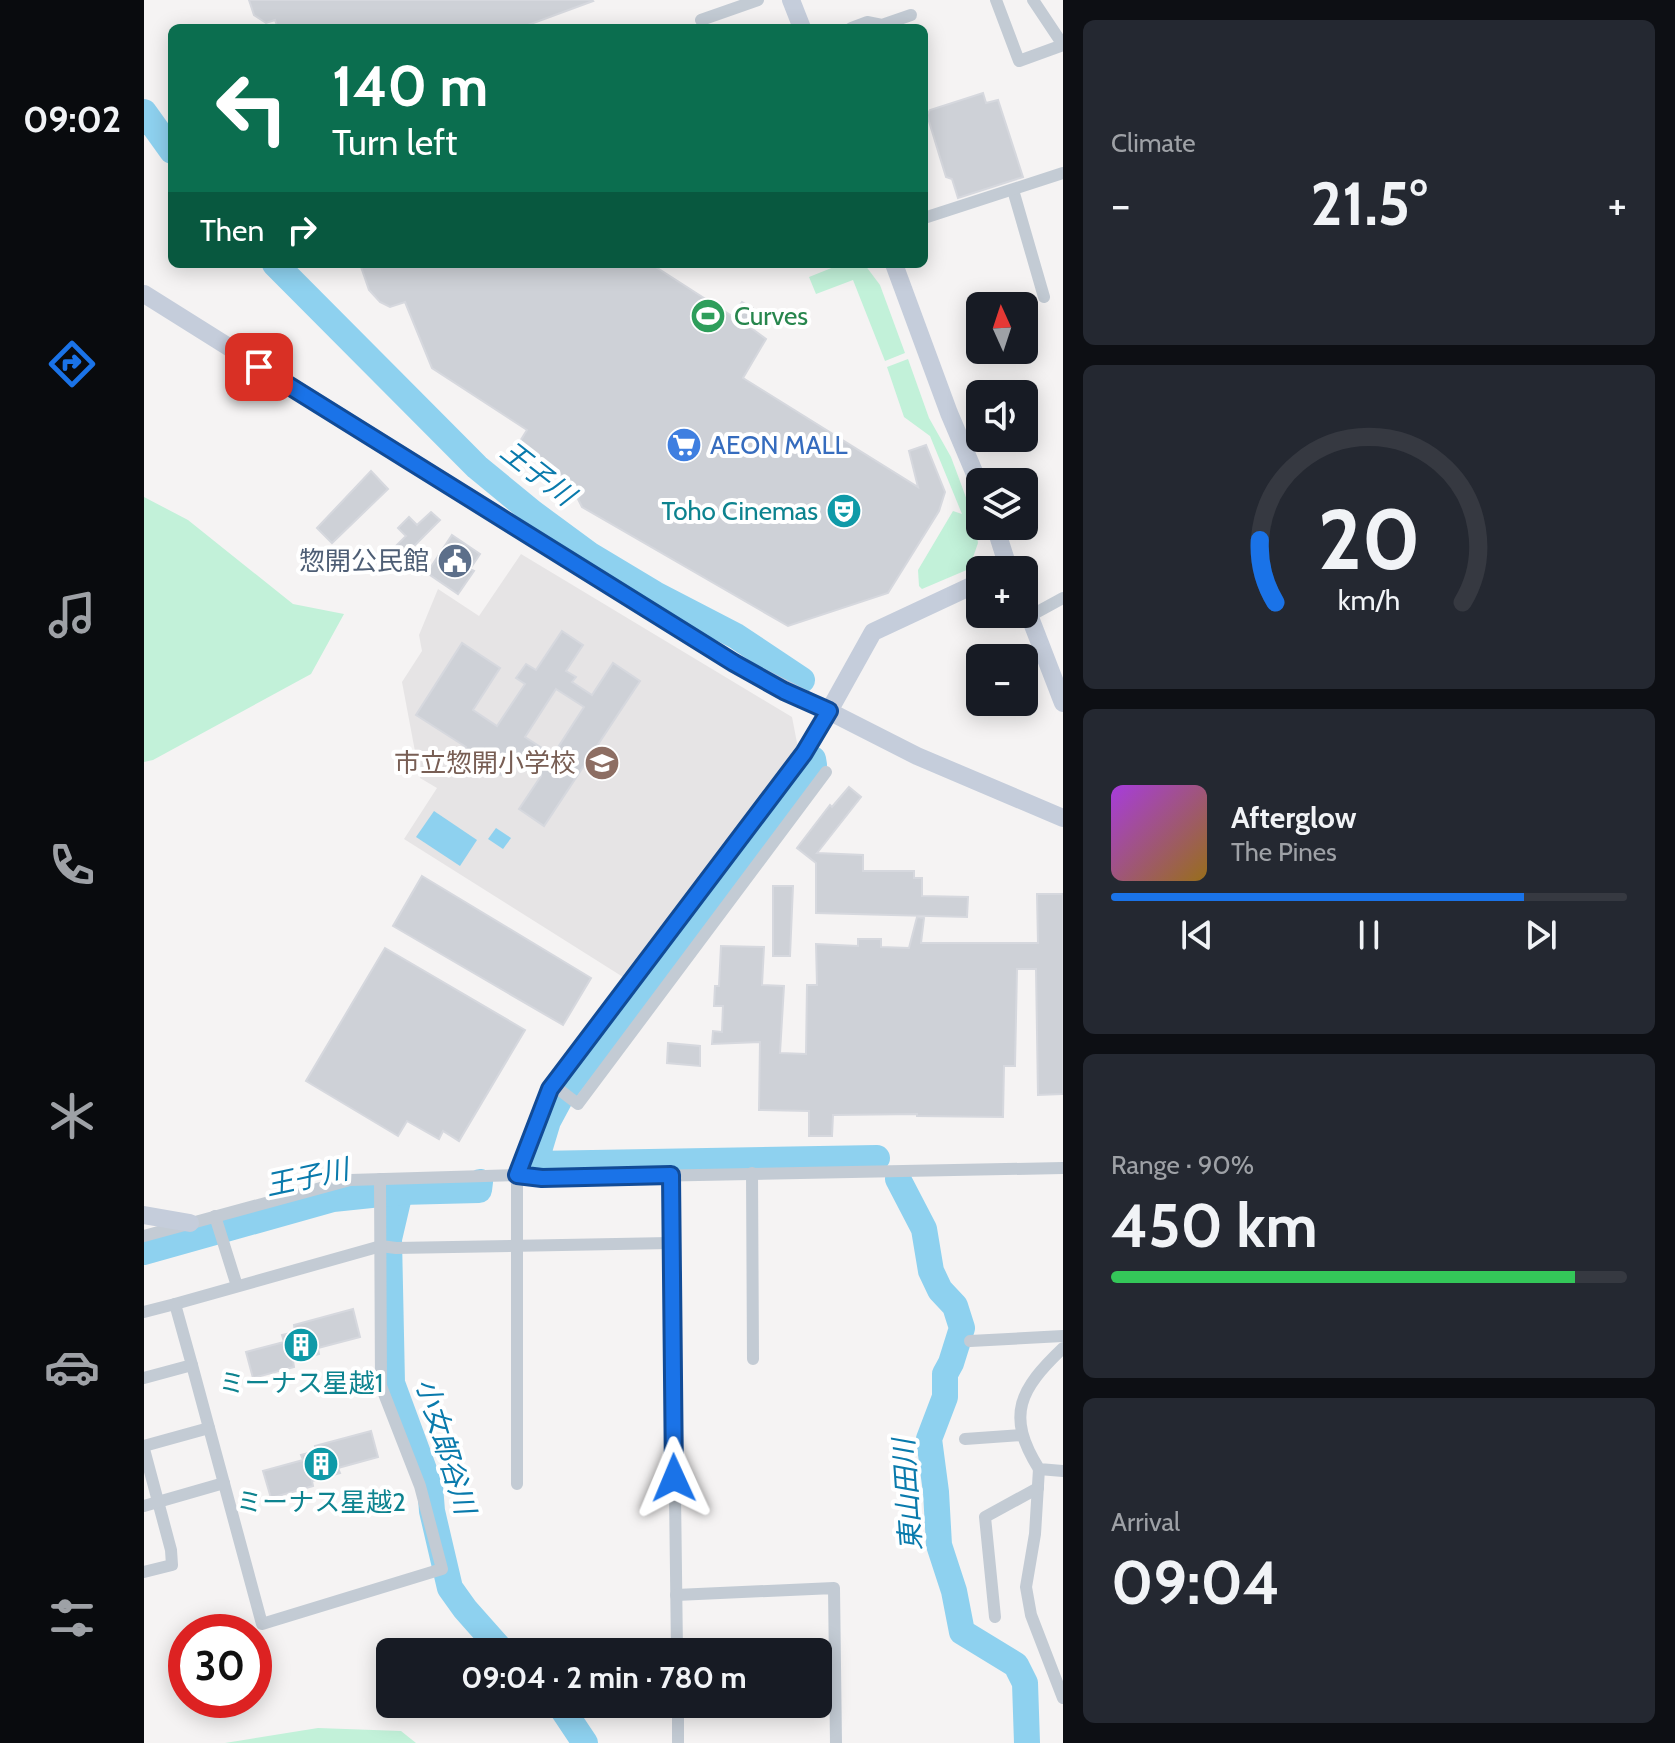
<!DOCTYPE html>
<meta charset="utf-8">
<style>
body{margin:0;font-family:Cabin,"Noto Sans JP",sans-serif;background:#242831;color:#f1f3f6;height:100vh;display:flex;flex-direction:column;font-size:30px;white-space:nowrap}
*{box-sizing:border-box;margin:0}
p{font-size:26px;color:#9ea1a6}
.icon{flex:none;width:44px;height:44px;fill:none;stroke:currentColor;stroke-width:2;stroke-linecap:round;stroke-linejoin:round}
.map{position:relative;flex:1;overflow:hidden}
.panel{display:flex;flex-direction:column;gap:20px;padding:20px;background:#0d0f14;width:612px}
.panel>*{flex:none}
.hud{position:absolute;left:24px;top:24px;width:760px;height:244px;border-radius:12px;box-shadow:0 4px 20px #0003;background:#0b6e4f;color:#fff;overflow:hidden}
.needle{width:52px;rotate:357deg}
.tools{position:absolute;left:822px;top:292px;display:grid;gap:16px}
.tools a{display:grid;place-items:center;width:72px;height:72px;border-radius:12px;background:#171b24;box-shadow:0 4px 20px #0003;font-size:40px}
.speed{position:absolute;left:24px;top:1614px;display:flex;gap:16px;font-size:40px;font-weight:700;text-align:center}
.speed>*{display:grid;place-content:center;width:104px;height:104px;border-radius:50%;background:#171b24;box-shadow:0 4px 20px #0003;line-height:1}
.speed .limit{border:12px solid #d22;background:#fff;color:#111}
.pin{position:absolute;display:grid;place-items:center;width:68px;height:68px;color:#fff;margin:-34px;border-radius:16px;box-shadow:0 4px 12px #0006}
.me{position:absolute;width:88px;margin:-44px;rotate:359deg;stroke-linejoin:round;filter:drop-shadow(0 0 6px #0008)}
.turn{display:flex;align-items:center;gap:28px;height:168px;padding:0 32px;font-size:36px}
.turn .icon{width:104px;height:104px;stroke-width:2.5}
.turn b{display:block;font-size:56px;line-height:68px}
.then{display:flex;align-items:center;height:76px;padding:0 32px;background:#0003;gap:16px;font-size:30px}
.big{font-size:60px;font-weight:700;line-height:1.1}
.panel .widget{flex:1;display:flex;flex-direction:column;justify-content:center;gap:12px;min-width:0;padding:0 28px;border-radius:12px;background:#242831}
.panel .dial{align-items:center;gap:0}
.dial svg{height:208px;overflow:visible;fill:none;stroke:#363941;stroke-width:7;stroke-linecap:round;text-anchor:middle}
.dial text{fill:#f1f3f6;stroke:none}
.song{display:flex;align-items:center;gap:24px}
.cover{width:96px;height:96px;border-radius:12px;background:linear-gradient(135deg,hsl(280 70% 55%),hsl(40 70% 35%))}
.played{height:8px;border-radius:4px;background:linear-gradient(90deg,#1a73e8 80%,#363941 80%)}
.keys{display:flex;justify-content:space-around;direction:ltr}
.heat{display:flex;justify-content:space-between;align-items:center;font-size:44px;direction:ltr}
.charge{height:12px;border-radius:6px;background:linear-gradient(90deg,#34c759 90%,#363941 0)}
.trip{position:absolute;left:232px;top:1638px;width:456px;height:80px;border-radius:12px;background:#171b24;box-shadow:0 4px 20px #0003;font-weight:700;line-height:80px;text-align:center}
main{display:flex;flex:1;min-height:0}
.menu{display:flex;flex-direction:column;width:144px;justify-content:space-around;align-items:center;background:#090b0e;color:#9ea1a6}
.menu .icon{width:56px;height:56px}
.menu .current{color:#1a73e8}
.menu b{font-size:36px;color:#f1f3f6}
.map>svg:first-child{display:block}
</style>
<main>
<nav class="menu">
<b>09:02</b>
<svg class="icon current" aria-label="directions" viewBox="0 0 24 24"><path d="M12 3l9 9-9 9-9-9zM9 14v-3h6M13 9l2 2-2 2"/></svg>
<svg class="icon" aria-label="music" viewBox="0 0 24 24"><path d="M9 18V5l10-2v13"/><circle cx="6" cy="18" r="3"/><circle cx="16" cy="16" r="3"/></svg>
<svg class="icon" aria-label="phone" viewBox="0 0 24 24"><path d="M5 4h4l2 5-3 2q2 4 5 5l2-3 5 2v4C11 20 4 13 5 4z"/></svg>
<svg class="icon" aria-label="climate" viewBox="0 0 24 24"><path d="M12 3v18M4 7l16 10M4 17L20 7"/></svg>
<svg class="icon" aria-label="car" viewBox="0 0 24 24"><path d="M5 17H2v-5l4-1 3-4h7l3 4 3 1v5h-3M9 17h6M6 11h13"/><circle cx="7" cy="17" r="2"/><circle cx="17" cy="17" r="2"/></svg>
<svg class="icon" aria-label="filters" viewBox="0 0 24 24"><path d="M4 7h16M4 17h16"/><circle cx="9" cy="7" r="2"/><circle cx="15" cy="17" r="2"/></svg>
</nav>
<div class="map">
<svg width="919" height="1743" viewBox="0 0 919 1743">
<rect width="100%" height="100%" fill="#f5f3f3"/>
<!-- education -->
<polygon fill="#e6e4e5" points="377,554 648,717 654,748 479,977 260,839 293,788 276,778 258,682 278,651 275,635 294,589 335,616"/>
<!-- green -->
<g fill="#c2f1d9">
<polygon points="695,265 721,265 736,285 761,353 741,361 709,280 672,294 665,277"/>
<polygon points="764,359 785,418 807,457 830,519 834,543 825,569 778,589 775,586 774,570 809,511 818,514 786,436 760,417 743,367"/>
<polygon points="0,497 44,520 149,604 200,614 167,674 9,760 0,762"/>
<polygon points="174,1728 257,1731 272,1743 81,1743"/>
</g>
<!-- water -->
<g fill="#8ed1ef">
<polygon points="290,811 333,840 316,866 272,837"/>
<polygon points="352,828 367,838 359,849 344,839"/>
</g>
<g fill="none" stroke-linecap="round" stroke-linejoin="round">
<!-- river -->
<g stroke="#8ed1ef" stroke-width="26">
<polyline points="0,112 28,151"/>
<polyline points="131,264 333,467 389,513 446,555 511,594 592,636 658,680"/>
<polyline points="669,759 670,765 419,1093 404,1121 391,1164 733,1158"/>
<polyline points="754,1179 780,1229 787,1271 796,1290 811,1306 818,1328 807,1363 801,1374 801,1397 785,1439 792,1492 795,1545 810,1591 818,1632 872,1665 881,1683 883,1743"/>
<polyline points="256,1192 245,1239 248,1383 286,1486 288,1511 306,1588 321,1609 359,1652"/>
<polyline points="0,1252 189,1199 256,1192 335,1190 336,1182"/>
<polyline points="415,1704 441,1743"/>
</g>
</g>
<!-- building -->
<g fill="#ced1d7" stroke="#d6d8de" stroke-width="2" fill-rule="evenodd">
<polygon points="105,0 448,0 449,1 376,28 134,28 131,20 122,23 110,15"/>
<polygon points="839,93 842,103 854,100 879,177 814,198 808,179 802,177 783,115 786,110"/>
<polygon points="216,264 507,264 588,316 598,302 617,313 607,328 622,339 599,378 774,487 765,451 782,445 801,492 795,511 744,593 644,626 438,507 434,499 439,490 373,446 383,430 288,368 261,302 246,307 236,302 225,290"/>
<polygon points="227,471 244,489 188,543 173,528"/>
<polygon points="287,512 296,520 254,562 245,553 262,536 254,528 265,517 273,525"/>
<polygon points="308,535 336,554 326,569 330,571 314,594 283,573"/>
<path d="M418 631 439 645 422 671 432 677 428 682 448 695 469 663 496 681 400 826 375 809 397 776 368 758 357 775 320 750 322 747 272 715 318 643 356 668 329 710 353 726 381 684 372 678 382 664 392 670ZM412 689 440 707 409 755 381 737Z"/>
<polygon points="705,787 717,797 673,853 719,855 719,871 770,871 770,878 778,878 778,896 824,897 823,917 672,913 672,863 653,848 686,805 688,807"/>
<polygon points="278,876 447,978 419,1025 249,926"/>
<polygon points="629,886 649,886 646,956 629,956"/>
<polygon points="893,894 919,894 919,1094 894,1095 892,969 873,969 871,1066 860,1066 859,1117 773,1116 773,1114 689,1115 688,1136 665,1136 665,1111 615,1110 616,1042 568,1044 569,1031 578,1032 579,1006 570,1006 571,986 575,986 577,946 620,947 618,985 640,986 636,1053 662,1054 663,985 673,985 672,944 714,946 714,939 737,939 737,947 765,948 773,917 780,918 777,943 894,943"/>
<polygon points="241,948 381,1030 315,1141 299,1131 295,1139 263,1121 254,1136 162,1081"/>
<polygon points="524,1043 556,1046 556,1066 523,1063"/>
<polygon points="209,1309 216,1337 174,1348 175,1354 149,1361 150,1367 109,1378 102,1352 140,1342 138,1335 151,1332 150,1325"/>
<polygon points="227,1431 234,1457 194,1468 196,1473 168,1481 169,1486 127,1498 119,1471 159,1460 157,1455 172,1451 171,1446"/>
</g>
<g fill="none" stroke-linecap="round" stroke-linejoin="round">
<!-- street -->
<g stroke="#c3cbd4" stroke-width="12">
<polyline points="852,0 875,61 919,45 889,0"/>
<polyline points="557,20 614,0"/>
<polyline points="707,28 723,22 738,25 767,15"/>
<polyline points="869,190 900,297"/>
<polyline points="780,218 919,173"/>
<polyline points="886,616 919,598"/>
<polyline points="409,1085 434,1104 682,772"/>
<polyline points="608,1173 609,1359"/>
<polyline points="527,1175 533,1652"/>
<polyline points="71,1216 93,1286"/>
<polyline points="0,1236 206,1180 373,1175 398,1178 919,1168"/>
<polyline points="31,1304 237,1246 252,1248 526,1243"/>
<polyline points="0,1312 31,1304 48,1365 0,1378"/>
<polyline points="826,1341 919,1336"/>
<path d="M919 1348C876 1389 861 1415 895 1469L919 1471"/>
<polyline points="48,1365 118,1624 298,1569 276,1486 237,1386 236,1179"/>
<polyline points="821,1439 878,1435"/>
<polyline points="0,1446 65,1428"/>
<polyline points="0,1449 27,1550 28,1565 0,1572"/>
<polyline points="895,1469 891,1534 882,1587 887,1615 919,1698"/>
<polyline points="373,1484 373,1175 406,1089 660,753 685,711"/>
<polyline points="0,1506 80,1483"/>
<polyline points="532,1595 690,1588 692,1743"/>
<polyline points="851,1617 841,1517 894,1488"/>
<polyline points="534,1704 534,1743"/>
</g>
<!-- secondary -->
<g stroke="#c5cddb" stroke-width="18">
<polyline points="647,0 658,28"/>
<polyline points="750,264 805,413 836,486"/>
<polyline points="0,294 590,663 773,756 919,818"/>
<polyline points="851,526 865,570"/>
<polyline points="880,602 919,703"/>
<polyline points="685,711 729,632 836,582"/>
<polyline points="0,1215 46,1223"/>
</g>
</g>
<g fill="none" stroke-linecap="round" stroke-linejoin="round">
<defs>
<polyline id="route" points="115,367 590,663 640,691 685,711 660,753 406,1089 373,1175 398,1178 527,1175 530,1478"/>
</defs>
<!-- route casing -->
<use href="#route" stroke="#114b97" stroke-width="20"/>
<!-- route -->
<use href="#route" stroke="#1a73e8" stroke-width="14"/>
</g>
<!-- icons -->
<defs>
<symbol id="stadium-disc" viewBox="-11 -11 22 22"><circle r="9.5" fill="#2e9e5b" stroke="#fff"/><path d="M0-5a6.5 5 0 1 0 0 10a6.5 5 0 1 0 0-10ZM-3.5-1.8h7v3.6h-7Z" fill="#fff"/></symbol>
<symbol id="supermarket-disc" viewBox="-11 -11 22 22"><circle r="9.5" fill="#3f7fe0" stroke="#fff"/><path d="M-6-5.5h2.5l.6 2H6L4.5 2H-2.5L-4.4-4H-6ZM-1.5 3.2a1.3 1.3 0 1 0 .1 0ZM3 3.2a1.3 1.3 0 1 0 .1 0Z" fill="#fff"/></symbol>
<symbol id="theatre-disc" viewBox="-11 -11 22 22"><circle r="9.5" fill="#0f9aa8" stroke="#fff"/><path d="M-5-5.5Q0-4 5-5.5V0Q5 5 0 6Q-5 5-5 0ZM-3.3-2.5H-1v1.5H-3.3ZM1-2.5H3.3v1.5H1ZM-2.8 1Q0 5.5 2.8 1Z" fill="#fff"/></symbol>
<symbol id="civic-disc" viewBox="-11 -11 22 22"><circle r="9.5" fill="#5c6f8a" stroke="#fff"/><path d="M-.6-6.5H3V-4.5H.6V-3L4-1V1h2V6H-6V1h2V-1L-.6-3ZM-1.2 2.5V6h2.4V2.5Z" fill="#fff"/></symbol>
<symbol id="school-disc" viewBox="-11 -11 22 22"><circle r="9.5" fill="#8d6e63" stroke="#fff"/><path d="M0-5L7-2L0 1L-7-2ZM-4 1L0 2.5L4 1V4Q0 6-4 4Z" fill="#fff"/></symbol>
<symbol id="building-disc" viewBox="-11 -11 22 22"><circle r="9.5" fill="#0f9aa8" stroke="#fff"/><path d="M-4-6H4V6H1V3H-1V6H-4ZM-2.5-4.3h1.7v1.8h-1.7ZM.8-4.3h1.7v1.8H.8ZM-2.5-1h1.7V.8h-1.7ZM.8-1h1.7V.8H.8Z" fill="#fff"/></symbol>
</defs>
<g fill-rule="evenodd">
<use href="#stadium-disc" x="544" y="296" width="40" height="40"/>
<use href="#supermarket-disc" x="520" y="425" width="40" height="40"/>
<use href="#theatre-disc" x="680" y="491" width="40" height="40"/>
<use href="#civic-disc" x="291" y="541" width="40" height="40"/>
<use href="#school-disc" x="438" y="743" width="40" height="40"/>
<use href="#building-disc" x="137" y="1325" width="40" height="40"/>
<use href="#building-disc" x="157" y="1444" width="40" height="40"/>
</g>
<g text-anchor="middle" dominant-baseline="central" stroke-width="8" stroke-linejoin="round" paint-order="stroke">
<!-- leisure labels -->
<g font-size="26" fill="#27864d" stroke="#fff" text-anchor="start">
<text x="590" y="316">Curves</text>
</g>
<!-- shop labels -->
<g font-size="26" fill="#366cbe" stroke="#fff" text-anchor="start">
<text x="566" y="445">AEON MALL</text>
</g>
<!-- culture labels -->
<g font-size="26" fill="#0d838f" stroke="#fff">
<text x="674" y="511" text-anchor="end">Toho Cinemas</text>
<text x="157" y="1383">ミーナス星越1</text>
<text x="177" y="1502">ミーナス星越2</text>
</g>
<!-- service labels -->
<g font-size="26" fill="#4e5e75" stroke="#fff" text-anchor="end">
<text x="285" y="561">惣開公民館</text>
</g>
<!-- education labels -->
<g font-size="26" fill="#785e54" stroke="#fff" text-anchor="end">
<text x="432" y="763">市立惣開小学校</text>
</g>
<!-- water labels -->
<g font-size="28" font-style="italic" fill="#097aac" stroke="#fff">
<text transform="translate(394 473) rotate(38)">王子川</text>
<text transform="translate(163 1177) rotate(-12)">王子川</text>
<text transform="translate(302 1446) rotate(73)">小女郎谷川</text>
<text transform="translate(763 1495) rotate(-94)">東山田川</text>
</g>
</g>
</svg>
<div class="tools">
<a><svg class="needle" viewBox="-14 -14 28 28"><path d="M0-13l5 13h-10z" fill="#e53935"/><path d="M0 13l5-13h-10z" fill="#9ea1a6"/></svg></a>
<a><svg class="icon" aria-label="sound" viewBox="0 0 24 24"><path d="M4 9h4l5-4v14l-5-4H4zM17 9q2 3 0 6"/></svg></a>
<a><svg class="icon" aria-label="layers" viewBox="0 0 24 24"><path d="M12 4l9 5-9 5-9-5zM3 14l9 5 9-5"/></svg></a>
<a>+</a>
<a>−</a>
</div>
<div class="speed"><div class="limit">30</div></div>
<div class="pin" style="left:115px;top:367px;background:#d93025"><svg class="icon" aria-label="arrive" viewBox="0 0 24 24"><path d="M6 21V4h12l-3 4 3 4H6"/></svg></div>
<svg class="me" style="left:530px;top:1478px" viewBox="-20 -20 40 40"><path d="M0-17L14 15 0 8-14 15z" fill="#1a73e8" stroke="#fff" stroke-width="4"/></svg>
<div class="trip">09:04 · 2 min · 780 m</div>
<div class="hud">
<div class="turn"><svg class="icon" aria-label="left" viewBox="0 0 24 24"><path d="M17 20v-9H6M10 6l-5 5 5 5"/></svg><div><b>140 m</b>Turn left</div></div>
<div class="then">Then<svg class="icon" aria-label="right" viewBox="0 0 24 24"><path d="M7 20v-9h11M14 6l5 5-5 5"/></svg></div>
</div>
</div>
<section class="panel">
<div class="widget"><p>Climate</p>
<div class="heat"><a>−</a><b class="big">21.5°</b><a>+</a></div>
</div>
<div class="widget dial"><svg viewBox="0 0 100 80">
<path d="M14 69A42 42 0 1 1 86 69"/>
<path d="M14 69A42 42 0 0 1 8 45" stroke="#1a73e8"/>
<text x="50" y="56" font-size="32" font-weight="700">20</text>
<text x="50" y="72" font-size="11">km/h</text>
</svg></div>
<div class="widget">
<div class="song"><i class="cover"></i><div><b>Afterglow</b><p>The Pines</p></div></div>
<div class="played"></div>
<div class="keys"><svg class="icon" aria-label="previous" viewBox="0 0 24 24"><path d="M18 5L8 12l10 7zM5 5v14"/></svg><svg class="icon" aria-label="pause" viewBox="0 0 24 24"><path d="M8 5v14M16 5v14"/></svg><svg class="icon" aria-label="next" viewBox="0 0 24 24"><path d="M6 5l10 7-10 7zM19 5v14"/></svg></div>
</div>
<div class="widget"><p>Range · 90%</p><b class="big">450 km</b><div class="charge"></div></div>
<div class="widget"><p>Arrival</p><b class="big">09:04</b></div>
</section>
</main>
